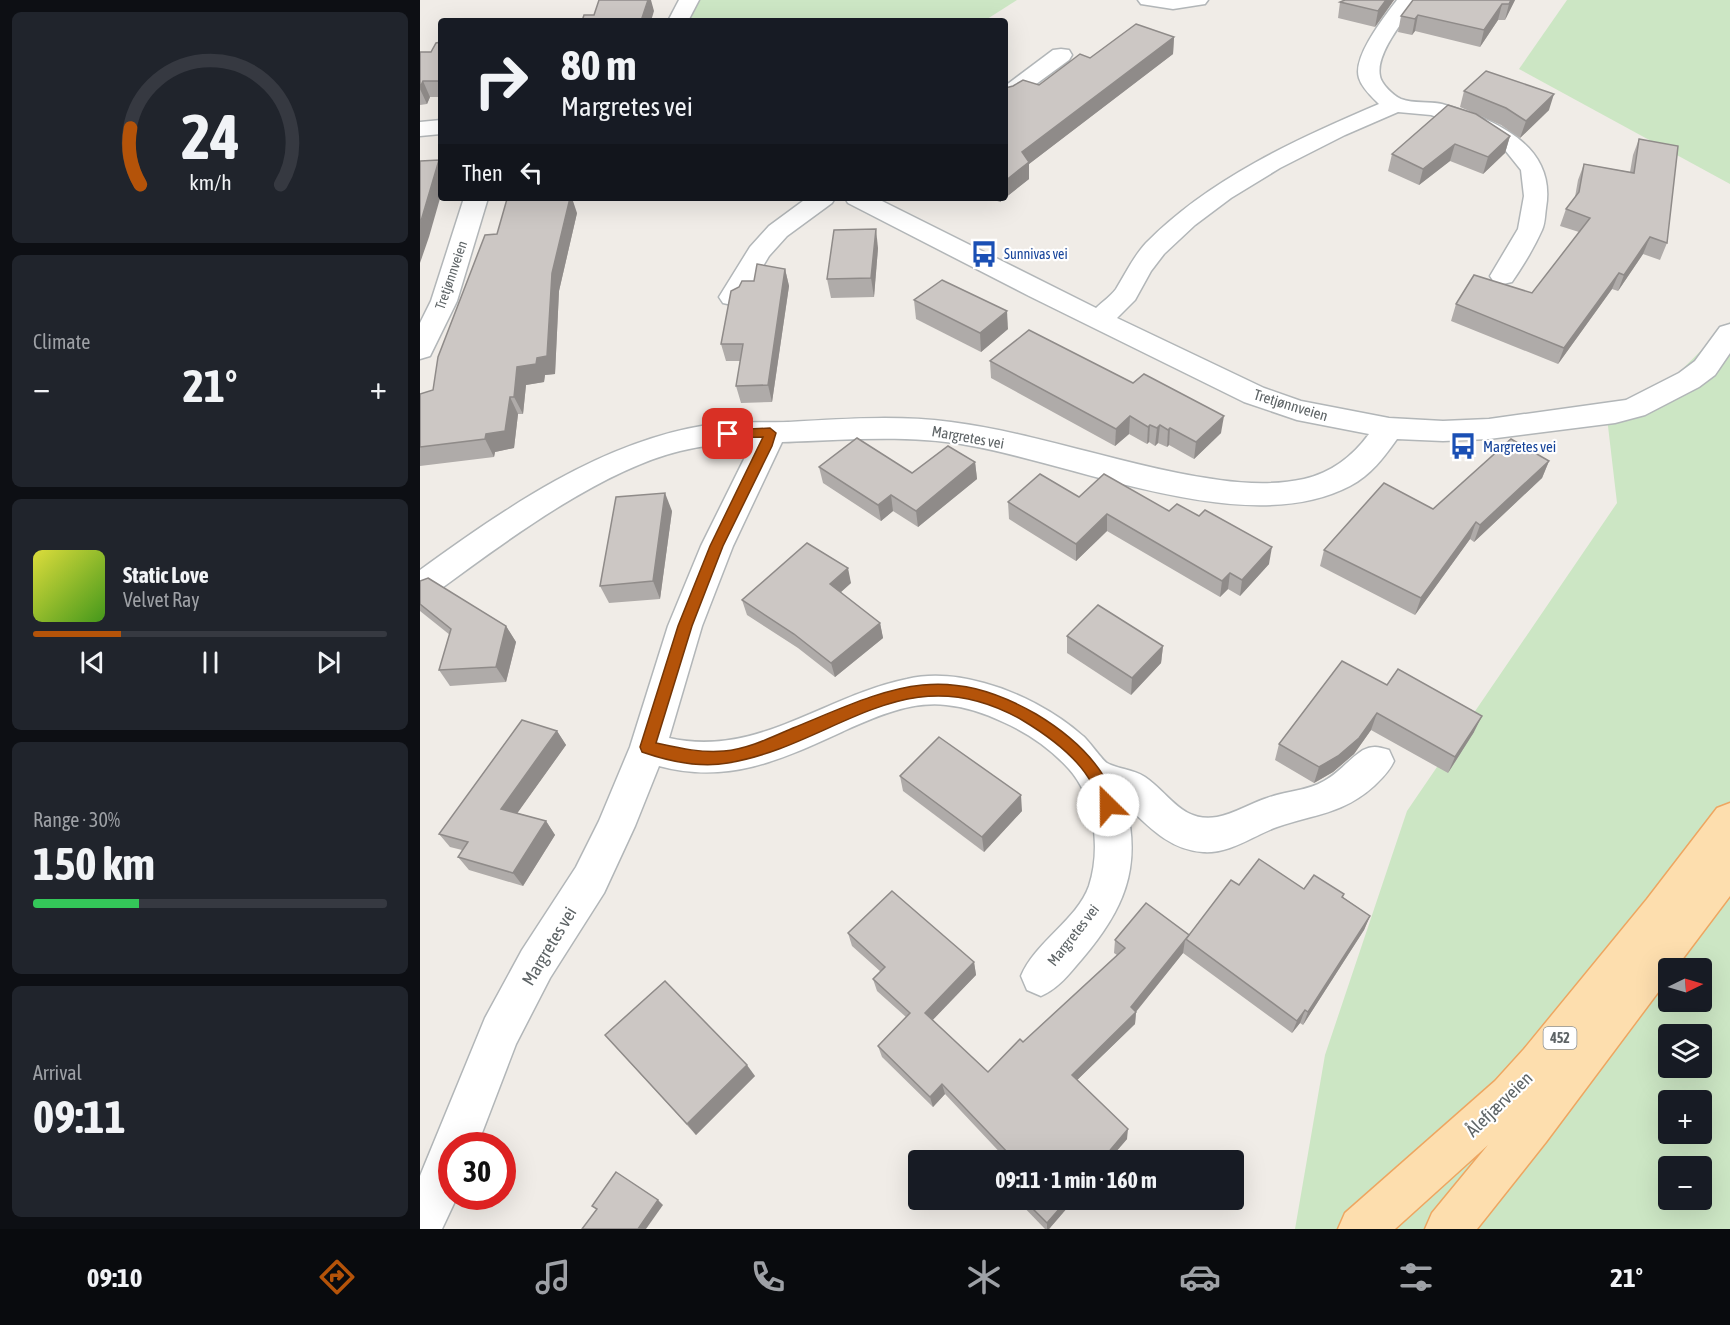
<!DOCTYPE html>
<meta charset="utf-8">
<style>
body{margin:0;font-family:"Asap Condensed",sans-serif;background:#20242c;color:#f1f3f6;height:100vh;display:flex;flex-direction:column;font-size:22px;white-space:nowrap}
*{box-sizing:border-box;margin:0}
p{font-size:20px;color:#9ea1a6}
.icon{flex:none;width:33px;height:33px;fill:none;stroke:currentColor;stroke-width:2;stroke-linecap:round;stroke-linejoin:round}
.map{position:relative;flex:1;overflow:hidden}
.drawer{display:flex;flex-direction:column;gap:12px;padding:12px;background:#0d0f14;width:420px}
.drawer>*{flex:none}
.top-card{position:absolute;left:18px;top:18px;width:570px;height:183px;border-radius:6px;box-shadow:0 6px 24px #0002;background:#171b24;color:#f1f3f6;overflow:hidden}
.needle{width:39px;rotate:85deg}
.tools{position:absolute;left:1238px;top:958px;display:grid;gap:12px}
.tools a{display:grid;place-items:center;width:54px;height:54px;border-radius:6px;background:#171b24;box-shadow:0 6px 24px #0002;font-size:30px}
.speed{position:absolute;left:18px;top:1132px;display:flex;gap:12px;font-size:30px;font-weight:700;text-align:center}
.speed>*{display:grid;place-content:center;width:78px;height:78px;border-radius:50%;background:#171b24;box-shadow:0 6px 24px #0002;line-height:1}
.speed .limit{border:9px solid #d22;background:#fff;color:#111}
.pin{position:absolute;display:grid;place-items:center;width:51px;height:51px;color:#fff;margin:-26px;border-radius:12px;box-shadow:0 3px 9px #0006}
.me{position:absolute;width:66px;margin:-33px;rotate:337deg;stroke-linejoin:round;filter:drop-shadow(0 0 4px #0008)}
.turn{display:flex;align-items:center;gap:21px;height:126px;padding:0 24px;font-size:27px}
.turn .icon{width:78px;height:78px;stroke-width:2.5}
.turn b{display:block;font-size:42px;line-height:51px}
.then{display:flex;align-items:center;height:57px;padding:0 24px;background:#0003;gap:12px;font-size:22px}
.big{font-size:45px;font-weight:700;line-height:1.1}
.drawer .tile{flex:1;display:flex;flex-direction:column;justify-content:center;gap:9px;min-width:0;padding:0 21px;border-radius:9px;background:#20242c}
.drawer .dial{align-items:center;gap:0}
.dial svg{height:156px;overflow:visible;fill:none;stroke:#363941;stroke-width:7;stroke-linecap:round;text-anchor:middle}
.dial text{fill:#f1f3f6;stroke:none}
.song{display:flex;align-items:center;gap:18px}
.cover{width:72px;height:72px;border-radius:9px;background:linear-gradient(135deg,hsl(60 70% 55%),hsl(100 70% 35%))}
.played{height:6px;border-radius:3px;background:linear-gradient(90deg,#b45309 25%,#363941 25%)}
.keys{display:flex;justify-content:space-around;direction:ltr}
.heat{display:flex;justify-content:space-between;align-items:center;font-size:33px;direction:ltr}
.charge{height:9px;border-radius:4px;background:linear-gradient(90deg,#34c759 30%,#363941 0)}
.trip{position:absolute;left:488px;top:1150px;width:336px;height:60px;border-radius:6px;background:#171b24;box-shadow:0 6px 24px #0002;font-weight:700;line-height:60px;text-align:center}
.dock{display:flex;height:96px;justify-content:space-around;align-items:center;background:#090b0e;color:#9ea1a6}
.dock .icon{width:42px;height:42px}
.dock .selected{color:#b45309}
.dock b{font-size:27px;color:#f1f3f6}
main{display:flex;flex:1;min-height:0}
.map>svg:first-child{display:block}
</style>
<main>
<section class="drawer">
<div class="tile dial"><svg viewBox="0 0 100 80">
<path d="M14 69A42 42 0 1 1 86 69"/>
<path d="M14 69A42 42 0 0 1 9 40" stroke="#b45309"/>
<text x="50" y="56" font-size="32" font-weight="700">24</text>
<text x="50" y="72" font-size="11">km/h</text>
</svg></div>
<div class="tile"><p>Climate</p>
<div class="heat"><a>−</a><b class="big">21°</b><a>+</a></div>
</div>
<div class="tile">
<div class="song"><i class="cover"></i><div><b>Static Love</b><p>Velvet Ray</p></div></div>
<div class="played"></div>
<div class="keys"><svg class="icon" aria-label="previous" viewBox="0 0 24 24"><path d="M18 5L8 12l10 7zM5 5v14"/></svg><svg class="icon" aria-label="pause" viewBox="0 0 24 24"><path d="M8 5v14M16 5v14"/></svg><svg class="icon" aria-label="next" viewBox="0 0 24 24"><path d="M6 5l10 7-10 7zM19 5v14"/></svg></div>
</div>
<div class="tile"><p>Range · 30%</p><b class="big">150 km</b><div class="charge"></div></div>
<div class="tile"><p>Arrival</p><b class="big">09:11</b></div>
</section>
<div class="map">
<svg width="1310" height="1229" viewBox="0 0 1310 1229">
<rect width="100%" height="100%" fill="#f0ece7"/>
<!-- green -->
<g fill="#cce6c4" fill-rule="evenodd">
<polygon points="279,0 597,0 564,21 269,20"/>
<polygon points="1147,0 1310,0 1310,184 1099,69"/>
<path d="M1310 322V1229H875L905 1055 987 811 1197 503 1186 409 1233 398ZM1248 969H1281V1002H1248ZM1248 1035H1281V1068H1248ZM1248 1101H1281V1134H1248ZM1248 1167H1281V1200H1248Z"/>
</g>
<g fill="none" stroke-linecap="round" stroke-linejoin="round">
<defs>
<g id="minor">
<polygon points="259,0 279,0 268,21 248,21"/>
<polygon points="718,0 788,0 785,4 753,9 721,4"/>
<path d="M977 0H998C986 18 955 53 960 76 961 84 974 96 981 99 994 104 1009 101 1022 104 1073 119 1137 144 1126 208 1125 215 1125 224 1122 230 1114 248 1103 266 1092 282L1083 284 1074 282 1070 276 1098 229 1104 196 1101 170 1085 150 1052 129 1011 115 978 112 925 135 860 168 811 198 775 225 744 254 731 271 715 300 697 318 844 388 881 401 969 418 1023 421 1069 419 1206 400 1259 373 1275 361 1300 327 1310 324V353L1295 375 1279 387 1225 415 1195 423 1069 439 1023 441 977 439C964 457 951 475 930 486 828 540 659 465 552 446 489 434 426 440 362 442L313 546 282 626 249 738C337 758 404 696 487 679 512 673 539 676 564 683 598 692 636 712 663 736 669 741 683 761 687 763 697 769 713 769 725 777 750 794 762 823 797 817 814 814 831 803 847 798 866 791 887 791 904 781 919 773 929 759 943 750 953 745 959 747 969 750L974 761C969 772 962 778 954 786 923 814 895 814 857 827 834 835 810 854 783 852 750 850 729 827 706 805 722 869 703 911 662 959 649 974 639 988 621 996L607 990 601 976C615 942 657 920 669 886 681 849 675 798 649 769 631 749 608 733 583 722 564 713 547 707 526 705 492 701 457 716 426 730 363 759 309 785 239 766L215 826 184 893 130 978 96 1044 57 1146H32V1197H37L22 1229H0V1176L65 1018 102 950 156 867 179 821 210 747 248 626 281 546 332 443C308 443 284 445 260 451 178 471 79 546 11 596L0 600V570C86 508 180 442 287 425 314 421 342 423 368 422 423 419 477 415 531 422 608 432 682 458 758 473 799 481 843 488 884 479 911 473 933 456 949 434L877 420 824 402 609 296 428 203 425 198H456L676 308C682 302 691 296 696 289 706 273 713 257 726 243 790 178 877 139 959 104 952 97 942 88 939 78 932 57 965 16 977 0Z"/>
<polygon points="641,49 649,50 652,55 649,60 593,101 585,103 585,86 633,50"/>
<polygon points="21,120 21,134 0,136 0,122"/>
<polygon points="44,198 68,198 37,301 10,356 0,359 0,323 11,301"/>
<polygon points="387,198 415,198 412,203 367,236 349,256 321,303 312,305 303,303 299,297 330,247 349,226"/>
</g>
<polygon id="major" points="1310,803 1310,896 1255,969 1248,969 1248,979 1126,1142 1057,1229 1005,1229 1012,1213 1068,1145 975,1229 918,1229 925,1213 1075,1081 1104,1049 1227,899 1297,808"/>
</defs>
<!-- minor casing -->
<use href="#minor" stroke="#b2b6b8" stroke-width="3"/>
<!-- major casing -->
<use href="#major" stroke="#eea661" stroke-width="3"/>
<!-- minor -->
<use href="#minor" fill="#fff" fill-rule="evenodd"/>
<!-- major -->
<use href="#major" fill="#fddeae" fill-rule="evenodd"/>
</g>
<!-- wall -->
<g fill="#afaba9">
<polygon points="974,0 955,27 918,18 920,2"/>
<polygon points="1095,0 1085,20 1078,20 1060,47 995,31 992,35 978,32 981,16"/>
<polygon points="754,37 753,54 609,164 609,179 580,202 569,198 585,198 619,85 670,58"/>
<polygon points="21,42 21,97 10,97 7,104 0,105 0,52 11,52"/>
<polygon points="1044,91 1129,110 1100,138 1081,125 1040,107"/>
<polygon points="1090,136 1085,153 1063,174 1030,161 999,185 968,171 972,154"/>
<polygon points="1219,139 1247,243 1240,260 1223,254 1198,291 1192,289 1138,364 1031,321 1036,304 1112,293 1159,232 1140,226 1146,209 1155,197 1158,180 1164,164 1210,172 1213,155"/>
<polygon points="157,213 139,291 135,374 125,375 124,382 106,385 103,414 98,414 94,448 75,452 74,457 0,466 0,394 13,390 77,234"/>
<polygon points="458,248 454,297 411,298 407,279"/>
<polygon points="365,269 369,286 352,402 321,403 316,386 320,361 306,361 301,344 334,281"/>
<polygon points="494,300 588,329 561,352 496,319"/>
<polygon points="570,361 801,433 774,459 749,445 747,447 738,443 735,446 729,442 727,444 709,434 695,446 571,378"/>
<polygon points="1129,461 1122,478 1054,542 1050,539 995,615 900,566 904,550 1013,509"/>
<polygon points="555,462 557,479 498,527 473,511 461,521 403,483 399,467 492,473"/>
<polygon points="659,497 749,511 849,564 820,596 808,589 800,597 687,531 656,561 589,519 588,502"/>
<polygon points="252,511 240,599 189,603 180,586"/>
<polygon points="0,581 86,626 96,642 86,682 30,686 19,670 30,635 0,611"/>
<polygon points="431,583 420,593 460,623 463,638 415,677 378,648 327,615 322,600"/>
<polygon points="647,636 743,646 741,663 711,695 647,653"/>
<polygon points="922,661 1054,732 1028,773 951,730 934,754 913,772 894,783 855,760 859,744"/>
<polygon points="137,731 146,745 97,813 126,821 135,835 103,886 49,870 38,857 42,850 30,847 19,834"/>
<polygon points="480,776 602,811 564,852 483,791"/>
<polygon points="819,885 884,889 924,894 923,897 950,916 944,930 883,1025 880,1023 872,1033 763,953 716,1012 715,1024 657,1080 707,1139 688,1161 588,1161 525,1094 513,1107 462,1057 458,1046 486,1017 457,991 453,979 461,972 432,946 428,933 554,962 556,975 512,1020 568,1072 603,1042 697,955 694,953 695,940 769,935"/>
<polygon points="185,1035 335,1076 276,1135"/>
<polygon points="597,1200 654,1200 629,1229 625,1229"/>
</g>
<!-- shaded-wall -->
<g fill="#8f8b89">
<polygon points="228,0 231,0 234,11 231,21 221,21"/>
<polygon points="966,0 974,0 955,27 958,11"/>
<polygon points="1091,0 1095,0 1085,20 1089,4"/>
<polygon points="1082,4 1078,20 1060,47 1064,30"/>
<polygon points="998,15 995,31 992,35 995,19"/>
<polygon points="754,37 753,54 609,164 609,179 580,202 580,198 585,198 585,181 602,152"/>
<polygon points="3,81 10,97 7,104 0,89"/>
<polygon points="1134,94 1129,110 1100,138 1106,121"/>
<polygon points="1090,136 1085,153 1063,174 1068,157"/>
<polygon points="1035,144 1030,161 999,185 1003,169"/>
<polygon points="19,160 21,164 21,195 9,237 0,263 0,225"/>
<polygon points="150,198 152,198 157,213 139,291 135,374 125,375 124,382 106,385 103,414 94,397 97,367 132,273"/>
<polygon points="456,229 458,248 454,297 451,278"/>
<polygon points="1230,237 1223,254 1198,291 1204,275"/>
<polygon points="365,269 369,286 352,402 348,385"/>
<polygon points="1199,273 1192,289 1138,364 1144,348"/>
<polygon points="587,311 588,329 561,352 560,333"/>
<polygon points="90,397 98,414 94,448 75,452 74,457 65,439 66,434"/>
<polygon points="710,416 709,434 695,446 696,429"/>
<polygon points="804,416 801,433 774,459 776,442"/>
<polygon points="730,425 729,442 727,444 728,427"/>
<polygon points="740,425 738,443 735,446 737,428"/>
<polygon points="750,428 749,445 747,447 748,430"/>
<polygon points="1129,461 1122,478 1054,542 1060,525"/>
<polygon points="555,462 557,479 498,527 496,511"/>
<polygon points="245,493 252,511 240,599 233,581"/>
<polygon points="471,495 473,511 461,521 458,505"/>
<polygon points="687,514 687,531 656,561 656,544"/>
<polygon points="1056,522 1050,539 995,615 1001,598"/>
<polygon points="852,547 849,564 820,596 822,580"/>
<polygon points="428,568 431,583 413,599 410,584"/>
<polygon points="810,573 808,589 800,597 802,581"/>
<polygon points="460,623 463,638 415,677 411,663"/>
<polygon points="86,626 96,642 86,682 76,667"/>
<polygon points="743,646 741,663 711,695 712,678"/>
<polygon points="957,713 951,730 934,754 913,772 894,783 899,767"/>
<polygon points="1062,716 1054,732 1028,773 1035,757"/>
<polygon points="137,731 146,745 91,822 81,809"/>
<polygon points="601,795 602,811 564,852 562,837"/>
<polygon points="126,821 135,835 103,886 93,873"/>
<polygon points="950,916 944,930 883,1025 888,1012"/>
<polygon points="765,940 763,953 714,1014 716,1012 715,1024 652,1085 652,1075 711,1007"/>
<polygon points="554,962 556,975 508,1025 505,1013"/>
<polygon points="885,1010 880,1023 872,1033 877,1021"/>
<polygon points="327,1065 335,1076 276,1135 267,1124"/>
<polygon points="522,1084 525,1094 513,1107 510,1097"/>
<polygon points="708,1129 707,1139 688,1161 681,1161"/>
<polygon points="238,1200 243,1205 226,1229 218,1229"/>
<polygon points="647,1200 654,1200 629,1229 627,1229 627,1223"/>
</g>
<!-- building -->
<g fill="#ccc7c4" stroke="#8f8b89" stroke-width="1.5">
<polygon points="179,0 228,0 221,21 162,21 164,15 174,15"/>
<polygon points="925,0 966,0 958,11 920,2"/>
<polygon points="993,0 1091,0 1089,4 1082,4 1064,30 998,15 995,19 981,16"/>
<polygon points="716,24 754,37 602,152 609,162 585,181 585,88 593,86 603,80 619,85 660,54 670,58"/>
<polygon points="21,42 21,81 3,81 0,88 0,52 11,52 16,43"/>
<polygon points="1066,71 1134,94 1106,121 1086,108 1044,91"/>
<polygon points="1028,105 1056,114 1090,136 1068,157 1035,144 1003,169 972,154"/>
<polygon points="1219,139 1258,146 1247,243 1230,237 1204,275 1199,273 1144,348 1036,304 1054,275 1112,293 1170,218 1146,209 1159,192 1164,164 1214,173"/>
<polygon points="19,160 1,221 0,225 0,161"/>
<polygon points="110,198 150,198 132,273 127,356 117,358 116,364 97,367 94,397 90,397 85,431 66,434 65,439 0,447 0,394 13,390 18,357 65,235 77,234 87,199"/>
<polygon points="456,229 451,278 407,279 414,230"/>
<polygon points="337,264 365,269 348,385 316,386 323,344 301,344 311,291 319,287 322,281 334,281"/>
<polygon points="522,280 587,311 560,333 494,300"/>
<polygon points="609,330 713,383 724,374 804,416 776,442 750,428 748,430 740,425 737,428 730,425 728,427 710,416 696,429 570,361"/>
<polygon points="437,438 492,473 528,446 555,462 496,511 471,495 458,505 399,467"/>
<polygon points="1091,439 1129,461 1060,525 1056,522 1001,598 904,550 964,483 1013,509"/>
<polygon points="620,474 659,497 684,474 749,511 757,504 779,516 785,510 852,547 822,580 810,573 802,581 687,514 656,544 588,502"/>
<polygon points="245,493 233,581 180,586 196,497"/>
<polygon points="387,543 428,568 410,584 460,623 411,663 374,634 322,600"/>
<polygon points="8,578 86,626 76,667 19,670 31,629 0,604 0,581"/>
<polygon points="678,605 743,646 712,678 647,636"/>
<polygon points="922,661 967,685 978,669 1062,716 1035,757 957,713 939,738 918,756 899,767 859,744"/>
<polygon points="102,720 137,731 81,809 126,821 93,873 38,857 48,842 19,834"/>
<polygon points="519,737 601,795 562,837 480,776"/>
<polygon points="839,859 884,889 894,875 924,894 922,897 950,916 888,1012 885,1010 877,1021 766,939 811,880 819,885"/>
<polygon points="472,891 554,962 505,1013 568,1072 600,1039 603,1042 705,948 695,940 726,903 769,935 711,1007 716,1012 652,1075 708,1129 681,1161 591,1161 593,1158 522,1084 510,1097 458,1046 490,1013 453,979 465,967 428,933"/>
<polygon points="245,981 327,1065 267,1124 185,1035"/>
<polygon points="196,1172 238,1200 218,1229 162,1229 177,1209 172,1206"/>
<polygon points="604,1200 647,1200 627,1223"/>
</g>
<!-- route -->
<path fill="#b45309" stroke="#753606" stroke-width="1.5" d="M350 428 356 433 352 446 303 546 272 626 236 743C259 748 280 753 304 751 328 749 352 737 373 728 466 690 520 659 616 714 641 729 667 750 683 775 689 784 692 795 695 805L693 809 688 811 682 809C679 801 676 792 672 784 658 757 627 735 602 720 485 653 416 745 308 763 281 768 248 761 222 752L220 747 258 626 290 546 343 437 308 438 302 434 308 430Z"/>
<!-- icons -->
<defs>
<symbol id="bus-bare" viewBox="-9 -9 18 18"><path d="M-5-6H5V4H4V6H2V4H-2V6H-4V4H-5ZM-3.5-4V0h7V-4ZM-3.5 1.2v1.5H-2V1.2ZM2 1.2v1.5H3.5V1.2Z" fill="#1a4fb4" stroke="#fff" stroke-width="2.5" paint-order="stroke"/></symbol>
</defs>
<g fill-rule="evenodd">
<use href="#bus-bare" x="545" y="235" width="38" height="38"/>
<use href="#bus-bare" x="1024" y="427" width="38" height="38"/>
</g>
<g text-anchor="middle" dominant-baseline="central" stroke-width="4.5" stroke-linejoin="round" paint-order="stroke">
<!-- far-transit labels -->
<g font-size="14" fill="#164399" stroke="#fff" text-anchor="start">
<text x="584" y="254">Sunnivas vei</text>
</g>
<!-- far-street labels -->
<g font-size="14" fill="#5e6466" stroke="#fff">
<text transform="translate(31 275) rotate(-71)">Tretjønnveien</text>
</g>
<!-- shield labels -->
<rect fill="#fff" stroke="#8e9294" stroke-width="1.5" x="1123.5" y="1027" width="33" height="22" rx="4.5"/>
<g font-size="14" font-weight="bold" fill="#5e6466">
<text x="1140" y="1038">452</text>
</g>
<!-- street labels -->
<g font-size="15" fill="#5e6466" stroke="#fff">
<text transform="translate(871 405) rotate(17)">Tretjønnveien</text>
<text transform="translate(548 437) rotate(10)">Margretes vei</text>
<text transform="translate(653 935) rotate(-52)">Margretes vei</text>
</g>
<!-- transit labels -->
<g font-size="15" fill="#164399" stroke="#fff" text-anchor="start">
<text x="1063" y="446">Margretes vei</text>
</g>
<!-- near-street labels -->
<g font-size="18" fill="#5e6466" stroke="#fff">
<text transform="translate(129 946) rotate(-59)">Margretes vei</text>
<text transform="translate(1079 1104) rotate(-44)">Ålefjærveien</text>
</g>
</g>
</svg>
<div class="tools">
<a><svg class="needle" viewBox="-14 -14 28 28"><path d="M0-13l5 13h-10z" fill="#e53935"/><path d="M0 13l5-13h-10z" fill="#9ea1a6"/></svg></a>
<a><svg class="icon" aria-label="layers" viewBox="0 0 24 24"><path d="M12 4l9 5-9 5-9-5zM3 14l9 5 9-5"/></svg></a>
<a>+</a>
<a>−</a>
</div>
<div class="speed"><div class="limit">30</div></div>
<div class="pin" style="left:308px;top:434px;background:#d93025"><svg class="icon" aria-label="arrive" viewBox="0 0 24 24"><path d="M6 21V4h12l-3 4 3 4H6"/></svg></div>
<svg class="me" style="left:688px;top:805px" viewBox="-20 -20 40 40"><circle r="19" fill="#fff"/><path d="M0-13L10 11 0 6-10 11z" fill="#b45309"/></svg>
<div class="trip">09:11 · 1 min · 160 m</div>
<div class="top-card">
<div class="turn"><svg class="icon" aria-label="right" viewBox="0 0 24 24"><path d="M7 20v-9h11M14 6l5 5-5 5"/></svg><div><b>80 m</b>Margretes vei</div></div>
<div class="then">Then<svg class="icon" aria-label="left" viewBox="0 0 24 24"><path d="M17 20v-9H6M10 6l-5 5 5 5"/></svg></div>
</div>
</div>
</main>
<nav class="dock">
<b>09:10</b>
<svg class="icon selected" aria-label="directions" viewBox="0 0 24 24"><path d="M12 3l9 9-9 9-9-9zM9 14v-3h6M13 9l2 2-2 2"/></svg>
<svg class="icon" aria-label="music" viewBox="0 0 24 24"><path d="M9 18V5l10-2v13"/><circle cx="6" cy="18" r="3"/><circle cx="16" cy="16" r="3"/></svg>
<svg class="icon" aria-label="phone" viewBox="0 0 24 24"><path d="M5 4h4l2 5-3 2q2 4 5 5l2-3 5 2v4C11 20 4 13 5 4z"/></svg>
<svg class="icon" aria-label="climate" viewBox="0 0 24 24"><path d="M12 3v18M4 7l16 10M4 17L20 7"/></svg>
<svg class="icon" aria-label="car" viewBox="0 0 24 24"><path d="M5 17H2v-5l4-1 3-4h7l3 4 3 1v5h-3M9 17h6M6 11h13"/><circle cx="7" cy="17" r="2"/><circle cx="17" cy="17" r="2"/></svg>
<svg class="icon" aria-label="filters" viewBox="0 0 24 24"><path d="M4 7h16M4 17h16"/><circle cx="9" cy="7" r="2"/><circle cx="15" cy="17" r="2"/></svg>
<b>21°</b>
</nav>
